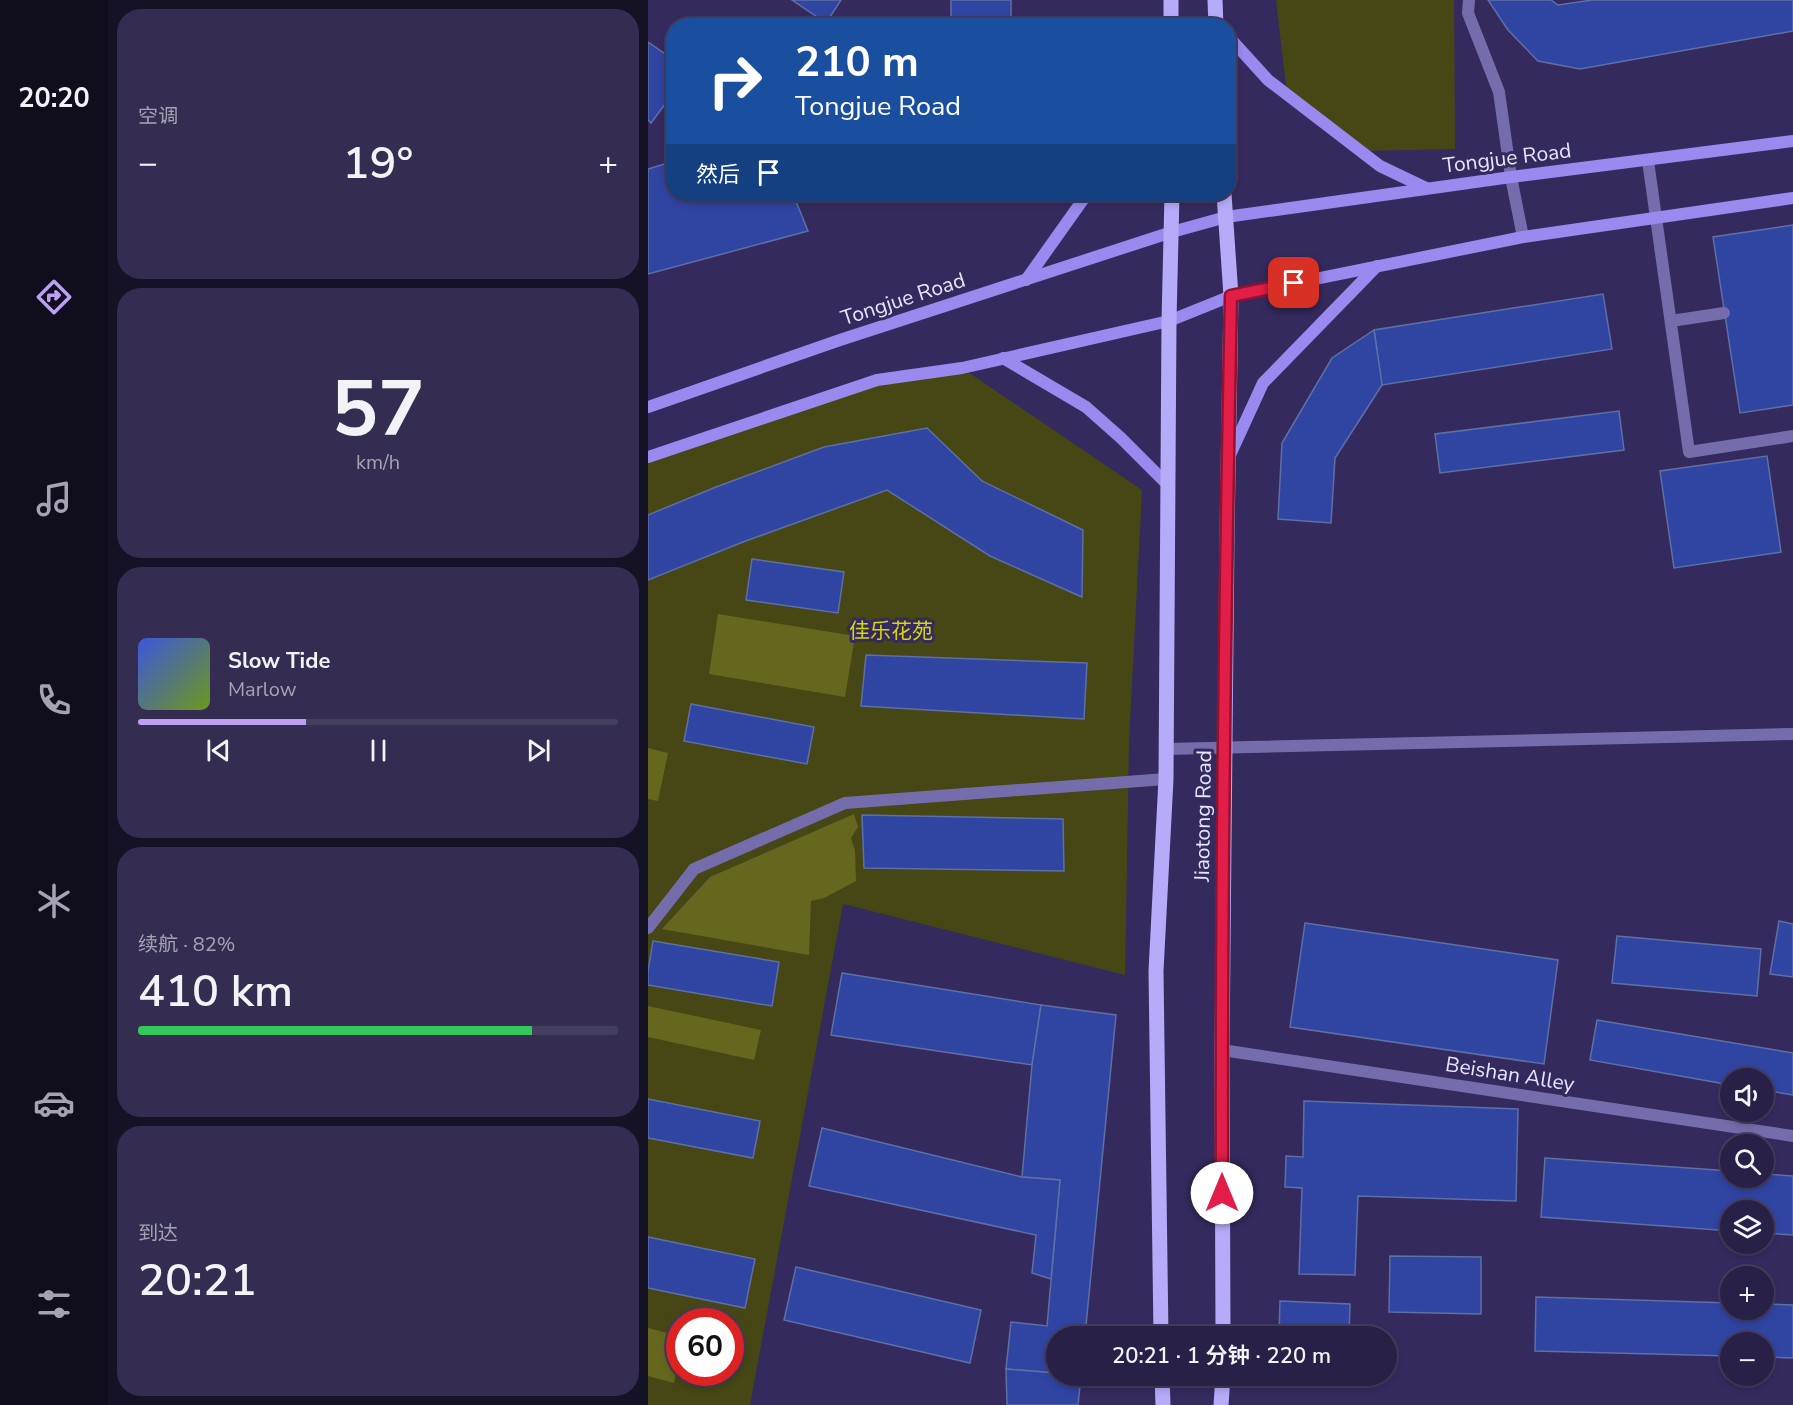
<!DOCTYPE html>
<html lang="zh">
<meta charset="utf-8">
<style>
body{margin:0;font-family:"Nunito Sans","Noto Sans SC",sans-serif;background:#342d51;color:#f1f3f6;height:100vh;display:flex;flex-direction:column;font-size:22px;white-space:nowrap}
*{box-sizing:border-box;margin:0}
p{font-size:20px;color:#a5a3b3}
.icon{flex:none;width:33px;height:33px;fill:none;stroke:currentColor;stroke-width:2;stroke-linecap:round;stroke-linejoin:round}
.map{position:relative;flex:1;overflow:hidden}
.side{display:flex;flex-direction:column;gap:9px;padding:9px;background:#161226;width:540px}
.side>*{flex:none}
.hud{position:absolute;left:18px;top:18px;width:570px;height:183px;border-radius:24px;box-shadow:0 3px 9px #0003,0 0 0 2px #443e5f;background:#1a4fa0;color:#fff;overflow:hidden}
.buttons{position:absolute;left:1072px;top:1068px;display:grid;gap:12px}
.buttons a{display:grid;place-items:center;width:54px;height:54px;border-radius:50%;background:#282046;box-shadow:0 3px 9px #0003,0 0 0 2px #443e5f;font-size:30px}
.speed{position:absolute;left:18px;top:1308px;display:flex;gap:12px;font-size:30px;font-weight:700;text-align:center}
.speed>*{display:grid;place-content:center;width:78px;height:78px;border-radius:50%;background:#282046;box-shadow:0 3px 9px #0003,0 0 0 2px #443e5f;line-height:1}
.speed .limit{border:9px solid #d22;background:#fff;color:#111}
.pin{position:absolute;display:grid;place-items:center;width:51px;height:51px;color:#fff;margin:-26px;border-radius:12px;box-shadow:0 3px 9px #0006}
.me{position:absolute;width:66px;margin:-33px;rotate:0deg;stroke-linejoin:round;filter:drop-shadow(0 0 4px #0008)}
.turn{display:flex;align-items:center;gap:21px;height:126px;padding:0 30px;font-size:27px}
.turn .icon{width:78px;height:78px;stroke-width:2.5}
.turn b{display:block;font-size:42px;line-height:51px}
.then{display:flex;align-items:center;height:57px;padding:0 30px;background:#0003;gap:12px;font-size:22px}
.big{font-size:45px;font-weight:600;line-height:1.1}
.side .tile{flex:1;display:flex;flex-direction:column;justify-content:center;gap:9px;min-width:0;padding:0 21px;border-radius:24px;background:#342d51}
.side .dial{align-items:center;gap:0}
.dial b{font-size:78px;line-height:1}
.song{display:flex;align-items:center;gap:18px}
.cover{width:72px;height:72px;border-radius:9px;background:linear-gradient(135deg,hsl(230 70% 55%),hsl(80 70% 35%))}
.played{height:6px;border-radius:3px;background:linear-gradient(90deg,#bca0f2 35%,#443e5f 35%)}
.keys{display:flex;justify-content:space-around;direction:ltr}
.heat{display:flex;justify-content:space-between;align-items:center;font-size:33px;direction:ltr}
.charge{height:9px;border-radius:4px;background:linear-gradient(90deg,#34c759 82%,#443e5f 0)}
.trip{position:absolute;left:398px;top:1326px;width:351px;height:60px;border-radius:30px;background:#282046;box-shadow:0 3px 9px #0003,0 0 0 2px #443e5f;font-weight:600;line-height:60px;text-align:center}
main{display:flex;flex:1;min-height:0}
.menu{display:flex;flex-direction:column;width:108px;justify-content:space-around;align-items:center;background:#100d1c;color:#a5a3b3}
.menu .icon{width:42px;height:42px}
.menu .current{color:#bca0f2}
.menu b{font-size:27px;color:#f1f3f6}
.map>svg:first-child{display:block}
</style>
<main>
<nav class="menu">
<b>20:20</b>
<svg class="icon current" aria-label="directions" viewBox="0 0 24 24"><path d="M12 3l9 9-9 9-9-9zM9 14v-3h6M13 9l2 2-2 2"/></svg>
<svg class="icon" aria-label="music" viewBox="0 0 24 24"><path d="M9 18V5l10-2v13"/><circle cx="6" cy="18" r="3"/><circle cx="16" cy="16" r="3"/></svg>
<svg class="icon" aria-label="phone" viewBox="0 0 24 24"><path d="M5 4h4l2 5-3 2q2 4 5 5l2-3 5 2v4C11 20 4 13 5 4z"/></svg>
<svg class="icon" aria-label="climate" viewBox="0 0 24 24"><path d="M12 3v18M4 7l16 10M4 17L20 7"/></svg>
<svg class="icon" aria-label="car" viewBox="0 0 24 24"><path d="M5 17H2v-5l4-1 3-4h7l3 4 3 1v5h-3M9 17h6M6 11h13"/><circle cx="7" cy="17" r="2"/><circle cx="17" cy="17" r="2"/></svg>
<svg class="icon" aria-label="filters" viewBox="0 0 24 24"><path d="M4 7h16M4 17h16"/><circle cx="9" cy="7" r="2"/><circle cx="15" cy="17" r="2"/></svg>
</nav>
<section class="side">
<div class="tile"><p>空调</p>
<div class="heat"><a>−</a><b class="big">19°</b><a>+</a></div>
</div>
<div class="tile dial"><b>57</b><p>km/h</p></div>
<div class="tile">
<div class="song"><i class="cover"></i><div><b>Slow Tide</b><p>Marlow</p></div></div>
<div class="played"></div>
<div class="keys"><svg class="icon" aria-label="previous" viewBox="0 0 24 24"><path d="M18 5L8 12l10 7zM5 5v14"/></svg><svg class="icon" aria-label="pause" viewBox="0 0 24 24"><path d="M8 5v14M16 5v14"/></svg><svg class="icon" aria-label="next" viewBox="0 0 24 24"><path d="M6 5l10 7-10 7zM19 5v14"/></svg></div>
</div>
<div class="tile"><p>续航 · 82%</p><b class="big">410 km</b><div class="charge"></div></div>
<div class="tile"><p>到达</p><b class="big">20:21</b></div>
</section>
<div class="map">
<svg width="1145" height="1405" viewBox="0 0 1145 1405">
<rect width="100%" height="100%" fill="#352a5e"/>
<!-- green -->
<g fill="#464714" fill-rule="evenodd">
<polygon points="628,0 806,0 807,149 709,151 657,114 638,86"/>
<path d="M314 368 494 490 481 743 477 975 195 904 102 1405H0V457L229 380ZM32 1322H82V1372H32Z"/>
</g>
<!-- forest -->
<g fill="#66671f">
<polygon points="70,614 207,636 197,697 61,674"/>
<polygon points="0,748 20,753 10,801 0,799"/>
<polygon points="206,814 210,827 203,838 207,851 208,881 176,898 163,901 161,955 14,929 62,877"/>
<polygon points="0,1006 113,1030 106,1060 0,1037"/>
<polygon points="0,1328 31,1336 31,1359 26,1383 0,1376"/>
</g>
<!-- building -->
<g fill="#3044a2" stroke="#5e6fa5" stroke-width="1.5">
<polygon points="144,0 193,0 178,23"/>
<rect x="303" y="0" width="60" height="26"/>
<polygon points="840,0 903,0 910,5 944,0 1145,0 1145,31 932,69 890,61 860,30"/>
<polygon points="0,42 26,60 26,92 3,123 0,120"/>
<polygon points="26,161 26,194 145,194 160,231 0,274 0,169"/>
<polygon points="1145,225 1145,405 1092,413 1065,237"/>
<polygon points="955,294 964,349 734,385 726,330"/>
<polygon points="726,330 734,385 687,458 683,523 630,519 634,443 684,358"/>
<polygon points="971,411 976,450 792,473 787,434"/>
<polygon points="279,428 334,481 435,530 434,597 342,556 239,490 95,542 0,580 0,515 68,487 176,447"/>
<polygon points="1119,456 1133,552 1026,568 1012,471"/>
<polygon points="104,559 196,572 190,613 98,600"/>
<polygon points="218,655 439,663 436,719 213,706"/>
<polygon points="43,704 166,727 159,764 36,741"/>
<polygon points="214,815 415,819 416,871 216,868"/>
<polygon points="1131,921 1145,924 1145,977 1122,974"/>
<polygon points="657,923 910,960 896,1064 642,1027"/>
<polygon points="969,936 1113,949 1109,996 964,983"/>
<polygon points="5,941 131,962 124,1006 0,985 0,971"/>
<polygon points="194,973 393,1005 384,1065 183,1035"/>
<polygon points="393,1005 468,1015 437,1336 408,1336 408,1373 358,1369 363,1322 399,1326 412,1180 374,1177 384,1065"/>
<polygon points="949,1020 1145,1053 1145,1095 1116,1090 1116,1078 1083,1078 1083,1085 942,1060"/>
<polygon points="0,1099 112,1121 105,1158 0,1138"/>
<polygon points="656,1101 870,1109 868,1201 710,1196 707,1275 651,1274 654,1188 637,1187 638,1156 655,1157"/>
<polygon points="174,1128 374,1177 412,1180 403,1279 384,1273 388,1235 161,1186"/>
<polygon points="897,1158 1083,1171 1083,1178 1116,1178 1116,1174 1145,1176 1145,1235 1116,1233 1116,1210 1083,1210 1083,1231 893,1217"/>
<polygon points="0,1237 107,1259 97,1308 0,1288"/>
<polygon points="742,1256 833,1257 833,1314 741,1312"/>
<polygon points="148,1267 333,1310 322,1363 136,1320"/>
<polygon points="888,1297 1083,1303 1083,1310 1116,1310 1116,1304 1145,1305 1145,1358 1116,1357 1116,1342 1083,1342 1083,1356 887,1351"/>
<polygon points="632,1301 702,1304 701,1336 631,1336"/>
<polygon points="358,1369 408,1373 408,1376 433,1376 430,1405 359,1405"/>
</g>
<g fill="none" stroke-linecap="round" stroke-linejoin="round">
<!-- service -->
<g stroke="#756cab" stroke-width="12">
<polyline points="1000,161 1041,452 1145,436"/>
<polyline points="1023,321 1076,313"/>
<polyline points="518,749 1145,734"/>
<polyline points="0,928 46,869 197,803 518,779"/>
</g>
<!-- minor -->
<g stroke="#756cab" stroke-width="12">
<polyline points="821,0 820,13 851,92 863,177 875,237"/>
<polyline points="574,1050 1145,1136"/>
</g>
<!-- secondary -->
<g stroke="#9a89ee" stroke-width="12">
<polyline points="580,36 620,80 732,166 778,188"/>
<polyline points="378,280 439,194"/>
<polyline points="355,358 438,407 473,438 520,485"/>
<polyline points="0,407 192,340 524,232 578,217 863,177 1145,141"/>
<polyline points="582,455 615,383 729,266"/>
<polyline points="0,457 229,380 314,368 521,321 583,296 875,237 1145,198"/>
</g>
<!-- primary -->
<g stroke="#b5abf8" stroke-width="15">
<polyline points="523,0 523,26"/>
<polyline points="567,0 568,26"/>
<polyline points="513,1336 508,971 518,779 521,321 524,194"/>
<polyline points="575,1336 574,1050 579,533 583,296 576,194"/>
<polyline points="514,1376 515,1405"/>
<polyline points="573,1405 575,1376"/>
</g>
</g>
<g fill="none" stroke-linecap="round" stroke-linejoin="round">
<defs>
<path id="route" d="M574 1193C573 894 577 595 583 296L646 283"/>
</defs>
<!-- route casing -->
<use href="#route" stroke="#92132f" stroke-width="15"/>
<!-- route -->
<use href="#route" stroke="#e11d48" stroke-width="10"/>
</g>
<g text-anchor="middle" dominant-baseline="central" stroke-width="6" stroke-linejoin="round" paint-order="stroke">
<!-- street labels -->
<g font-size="21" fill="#e7e4fe" stroke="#352a5e">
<text transform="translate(859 158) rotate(-7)">Tongjue Road</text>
<text transform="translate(255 299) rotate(-18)">Tongjue Road</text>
<text transform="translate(555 816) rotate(-89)">Jiaotong Road</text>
<text transform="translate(862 1074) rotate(9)">Beishan Alley</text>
</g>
<!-- park labels -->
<g font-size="21" fill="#d5d607" stroke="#352a5e">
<text x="243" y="631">佳乐花苑</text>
</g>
</g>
</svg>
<div class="buttons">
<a><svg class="icon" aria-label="sound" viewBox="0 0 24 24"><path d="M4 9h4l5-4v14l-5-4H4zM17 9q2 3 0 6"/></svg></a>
<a><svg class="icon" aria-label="search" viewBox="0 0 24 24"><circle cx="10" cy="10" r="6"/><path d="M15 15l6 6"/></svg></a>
<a><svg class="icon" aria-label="layers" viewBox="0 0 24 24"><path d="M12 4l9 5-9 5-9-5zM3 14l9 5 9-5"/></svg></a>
<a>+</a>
<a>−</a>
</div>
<div class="speed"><div class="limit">60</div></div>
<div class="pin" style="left:646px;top:283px;background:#d93025"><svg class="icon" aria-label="arrive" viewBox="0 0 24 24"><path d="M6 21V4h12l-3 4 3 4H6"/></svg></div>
<svg class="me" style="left:574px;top:1193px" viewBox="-20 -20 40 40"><circle r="19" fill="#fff"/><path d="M0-13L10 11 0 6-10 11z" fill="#e11d48"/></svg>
<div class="trip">20:21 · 1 分钟 · 220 m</div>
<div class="hud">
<div class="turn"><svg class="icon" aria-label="right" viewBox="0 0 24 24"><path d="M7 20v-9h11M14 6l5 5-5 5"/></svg><div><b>210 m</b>Tongjue Road</div></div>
<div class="then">然后<svg class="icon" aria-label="arrive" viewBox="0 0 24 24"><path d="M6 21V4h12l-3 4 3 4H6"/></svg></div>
</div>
</div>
</main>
